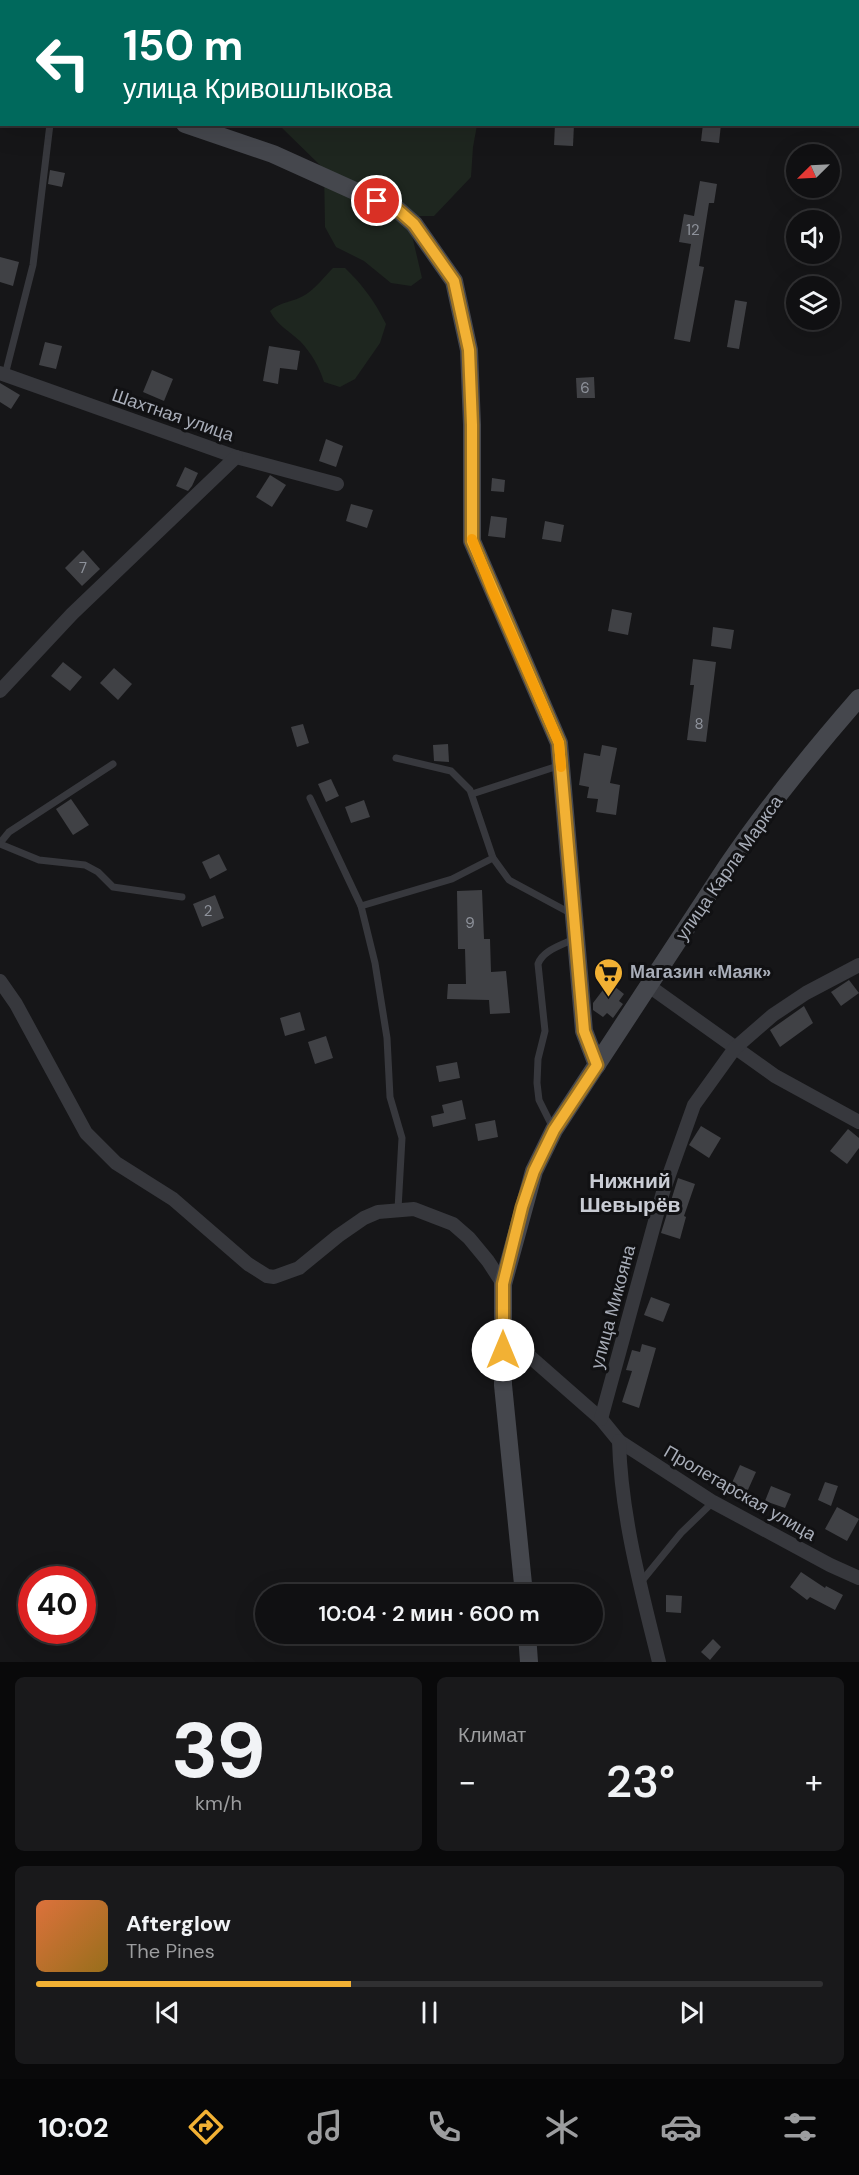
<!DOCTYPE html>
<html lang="ru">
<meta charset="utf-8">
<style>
body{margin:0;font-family:"DM Sans",sans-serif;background:#19191b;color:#f1f3f6;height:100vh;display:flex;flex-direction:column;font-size:22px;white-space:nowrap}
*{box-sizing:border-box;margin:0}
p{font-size:20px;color:#9c9d9f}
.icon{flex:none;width:33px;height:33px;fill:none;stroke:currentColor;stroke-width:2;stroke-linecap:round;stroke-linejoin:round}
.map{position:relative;height:1662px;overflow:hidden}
.drawer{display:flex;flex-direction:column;gap:15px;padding:15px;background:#09090a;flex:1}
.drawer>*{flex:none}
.hud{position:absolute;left:0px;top:0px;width:860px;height:126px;box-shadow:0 6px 24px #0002,0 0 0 2px #303032;background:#00695c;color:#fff;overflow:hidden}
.needle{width:39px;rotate:246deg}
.buttons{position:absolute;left:786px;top:144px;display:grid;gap:12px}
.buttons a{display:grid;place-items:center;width:54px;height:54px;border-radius:50%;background:#101012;box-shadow:0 6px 24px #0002,0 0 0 2px #303032;font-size:30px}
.speed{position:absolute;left:18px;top:1566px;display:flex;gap:12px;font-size:30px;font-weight:700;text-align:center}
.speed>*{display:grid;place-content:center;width:78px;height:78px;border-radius:50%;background:#101012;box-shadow:0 6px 24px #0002,0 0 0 2px #303032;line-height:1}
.speed .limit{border:9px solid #d22;background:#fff;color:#111}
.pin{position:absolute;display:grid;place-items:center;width:51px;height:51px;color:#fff;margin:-26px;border:3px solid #fff;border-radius:50%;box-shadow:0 2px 6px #0007}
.me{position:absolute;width:66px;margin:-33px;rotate:0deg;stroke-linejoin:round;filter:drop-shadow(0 0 4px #0008)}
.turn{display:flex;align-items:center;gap:21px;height:126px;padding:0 24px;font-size:27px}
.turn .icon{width:78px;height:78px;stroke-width:2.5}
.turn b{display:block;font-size:42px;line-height:51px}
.big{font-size:45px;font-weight:600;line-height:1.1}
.drawer .tile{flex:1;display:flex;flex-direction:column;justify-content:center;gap:9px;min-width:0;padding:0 21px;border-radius:9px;background:#19191b}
.drawer .dial{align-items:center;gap:0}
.dial b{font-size:78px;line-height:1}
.song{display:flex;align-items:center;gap:18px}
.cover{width:72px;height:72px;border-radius:9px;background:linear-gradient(135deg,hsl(20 70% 55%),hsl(40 70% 35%))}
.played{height:6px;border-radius:3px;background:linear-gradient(90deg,#f2b134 40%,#303032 40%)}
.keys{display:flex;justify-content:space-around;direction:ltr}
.heat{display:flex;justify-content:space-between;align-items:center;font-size:33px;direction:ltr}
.drawer .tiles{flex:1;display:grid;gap:15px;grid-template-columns:1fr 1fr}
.tile:last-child{grid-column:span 2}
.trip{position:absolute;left:255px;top:1584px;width:348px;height:60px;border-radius:30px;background:#101012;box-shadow:0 6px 24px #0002,0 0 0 2px #303032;font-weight:600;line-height:60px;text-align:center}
.tabs{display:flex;height:96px;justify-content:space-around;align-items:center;background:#060607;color:#9c9d9f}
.tabs .icon{width:42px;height:42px}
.tabs .on{color:#f2b134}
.tabs b{font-size:27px;color:#f1f3f6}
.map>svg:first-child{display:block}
</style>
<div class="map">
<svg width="859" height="1662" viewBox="0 0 859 1662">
<rect width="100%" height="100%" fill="#161618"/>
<!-- green -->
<g fill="#1e261f">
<polygon points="57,0 624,0 622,2"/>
<polygon points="676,0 859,0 859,51 858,2"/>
<polygon points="279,125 477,125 473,147 471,177 434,216 419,216 411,231 422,278 411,286 391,283 364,261 336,247 325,227 324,169"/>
<path d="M333 268H345C363 285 375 302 386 324L380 343 355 379 340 387 324 382C319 366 312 354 300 341 289 331 277 325 270 311 279 302 294 302 305 295 315 289 324 277 333 268Z"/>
</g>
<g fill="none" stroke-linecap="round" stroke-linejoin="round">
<!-- river -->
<g stroke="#2c353c" stroke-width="24">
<polyline points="845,0 847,2"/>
<polyline points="129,2 142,0"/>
</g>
</g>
<!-- building -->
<g fill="#404145">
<polygon points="555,124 574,124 573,146 554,145"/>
<polygon points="703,124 721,124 719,143 701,141"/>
<polygon points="50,170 65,173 62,187 48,184"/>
<polygon points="700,181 717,184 714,203 709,203 699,266 704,267 690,342 674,339 691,244 679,242 684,214 694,216"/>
<polygon points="0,257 19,262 13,286 0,282"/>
<polygon points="735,300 747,302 739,349 727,347"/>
<polygon points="45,342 62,346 56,369 39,365"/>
<polygon points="269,346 300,351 297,370 280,368 278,384 263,381"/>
<polygon points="152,370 173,379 164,401 143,392"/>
<polygon points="594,377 595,398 577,398 576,378"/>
<polygon points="0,383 20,395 11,409 0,402"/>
<polygon points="326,439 343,446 336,467 319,461"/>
<polygon points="185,467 198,473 192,486 188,491 176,486"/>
<polygon points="270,475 286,485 272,507 256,497"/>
<polygon points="492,478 505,480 504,492 491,491"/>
<polygon points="351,504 373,510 367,528 346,521"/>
<polygon points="491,516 507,518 505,538 488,536"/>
<polygon points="545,521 564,525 561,542 542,539"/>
<polygon points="83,550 100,569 82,586 65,568"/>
<polygon points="612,609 632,613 628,635 608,631"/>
<polygon points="713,627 734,630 731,649 711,646"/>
<polygon points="693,659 716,662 706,742 687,740 694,685 690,685"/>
<polygon points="63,662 82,677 70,691 51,676"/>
<polygon points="114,668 132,684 118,700 100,683"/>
<polygon points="303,724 309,743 297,747 291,727"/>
<polygon points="448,744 449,762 434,761 433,745"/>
<polygon points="602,745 617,748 610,783 620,785 616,815 596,812 598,799 587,798 589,787 579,785 584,753 600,756"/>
<polygon points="331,779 339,796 326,802 318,784"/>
<polygon points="71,799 89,825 73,835 56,809"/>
<polygon points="364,800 370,817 351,823 345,807"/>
<polygon points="219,854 227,870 210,879 202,862"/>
<polygon points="482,890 484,939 490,939 491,972 506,971 510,1013 490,1014 489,1000 447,999 448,984 466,984 465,949 458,949 457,891"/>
<polygon points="215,895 224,918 202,927 193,904"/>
<polygon points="849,980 859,993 841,1006 831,992"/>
<polygon points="609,982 624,994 619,1001 623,1004 613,1018 607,1013 603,1017 593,1010 593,1003"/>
<polygon points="804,1006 813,1023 780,1047 770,1030"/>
<polygon points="300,1012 305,1030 285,1036 280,1018"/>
<polygon points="326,1036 333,1058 315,1064 308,1042"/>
<polygon points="457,1062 460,1078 439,1082 436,1066"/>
<polygon points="462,1100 466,1119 433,1127 431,1116 444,1113 442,1105"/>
<polygon points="495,1120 498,1137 478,1141 475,1124"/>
<polygon points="701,1126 721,1138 709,1158 689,1145"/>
<polygon points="848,1129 859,1138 859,1148 847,1164 830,1151"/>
<polygon points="678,1178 695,1184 684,1216 686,1217 680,1239 661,1233"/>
<polygon points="651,1297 670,1304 663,1322 644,1315"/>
<polygon points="642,1344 656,1348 639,1408 622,1402 632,1371 626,1370 632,1350 640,1352"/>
<polygon points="740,1465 756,1472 747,1492 731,1485"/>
<polygon points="825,1482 838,1486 831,1506 818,1500"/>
<polygon points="771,1486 791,1494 785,1508 765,1501"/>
<polygon points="837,1507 859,1519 847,1541 825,1529"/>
<polygon points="801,1572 825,1588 826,1586 843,1595 835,1610 810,1597 807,1600 790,1587"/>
<polygon points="666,1595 682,1596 681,1613 666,1612"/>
<polygon points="713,1639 721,1647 710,1660 701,1652"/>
</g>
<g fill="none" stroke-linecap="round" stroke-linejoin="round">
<!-- lane -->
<g stroke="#37383d" stroke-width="7">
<polyline points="5,375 33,265 50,124"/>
<polyline points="396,758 451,771 470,790 493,858 509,880 572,914"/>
<polyline points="472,794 561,765"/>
<polyline points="310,798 361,906 375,963 387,1038 390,1097 402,1138 398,1209"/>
<polyline points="0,843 9,832 113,764"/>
<polyline points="0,844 39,860 85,865 98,872 113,887 182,897"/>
<polyline points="361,906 452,879 493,858"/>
<path d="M553 1128 539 1100 537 1083 538 1059 545 1031 538 964C543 950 562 945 574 939"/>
<polyline points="641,1582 681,1533 713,1502"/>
</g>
<!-- street -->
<g stroke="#37383d" stroke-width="14">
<polyline points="0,373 236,457 337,484"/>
<polyline points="0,691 72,614 236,457"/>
<polyline points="0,981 16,1004 86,1133 116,1163 173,1199 248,1264 267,1276 274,1277 299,1268 338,1236 364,1218 378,1212 414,1209 453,1224 469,1238 488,1261 503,1284"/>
<polyline points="649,986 775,1076 859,1122"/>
<polyline points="503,1333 601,1419 619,1441 713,1502 830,1565 859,1578"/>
<polyline points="601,1419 663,1192 694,1105 735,1048 773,1015 806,993 859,965"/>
<path d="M619 1441C621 1516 641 1589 659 1662"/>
</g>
<!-- secondary -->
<g stroke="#45474d" stroke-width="18">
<polyline points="0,65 2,65"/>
<polyline points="185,124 273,154 377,201 397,209 414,224 454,281 469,350 472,425 472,541 559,743 584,1031 597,1065"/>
<path d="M524 1594 503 1385V1284L534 1171 554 1130 727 866C767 807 812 752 859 698"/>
<polyline points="527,1634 529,1662"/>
</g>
</g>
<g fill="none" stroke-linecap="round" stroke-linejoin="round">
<defs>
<polyline id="route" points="377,201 397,209 414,224 454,281 469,350 472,425 472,541 559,743 584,1031 597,1065 554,1130 534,1171 522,1207 503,1284 503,1350"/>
</defs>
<!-- route casing -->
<use href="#route" stroke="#9d7322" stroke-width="15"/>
<!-- route -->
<use href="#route" stroke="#f2b134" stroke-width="10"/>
<!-- slow -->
<polyline stroke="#f59e0b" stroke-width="10" points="472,539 492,590 559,743 561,767"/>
</g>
<!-- icons -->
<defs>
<symbol id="supermarket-pin" viewBox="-11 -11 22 30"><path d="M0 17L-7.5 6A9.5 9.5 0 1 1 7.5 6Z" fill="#f2b134" stroke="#111113"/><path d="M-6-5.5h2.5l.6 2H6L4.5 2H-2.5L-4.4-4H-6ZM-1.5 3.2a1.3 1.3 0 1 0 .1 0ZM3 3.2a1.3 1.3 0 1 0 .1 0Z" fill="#111"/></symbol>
</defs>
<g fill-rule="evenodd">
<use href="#supermarket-pin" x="592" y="956" width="33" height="45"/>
</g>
<g text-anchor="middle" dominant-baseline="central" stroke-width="6" stroke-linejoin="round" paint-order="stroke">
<!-- number labels -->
<g font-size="15" fill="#8e929b">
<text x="693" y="230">12</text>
<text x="585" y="388">6</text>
<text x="83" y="568">7</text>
<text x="699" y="724">8</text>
<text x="208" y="911">2</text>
<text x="470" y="923">9</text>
</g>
<!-- street labels -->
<g font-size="18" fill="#a8adb8" stroke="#111113">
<text transform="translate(173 415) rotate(19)">Шахтная улица</text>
<text transform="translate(729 868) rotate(-55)">улица Карла Маркса</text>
<text transform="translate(613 1307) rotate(-75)">улица Микояна</text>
<text transform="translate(740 1493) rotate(30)">Пролетарская улица</text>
</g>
<!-- poi labels -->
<g font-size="18" font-weight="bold" fill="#a8adb8" stroke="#111113" text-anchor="start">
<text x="630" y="972">Магазин «Маяк»</text>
</g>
<!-- quarter labels -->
<g font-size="21" font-weight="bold" fill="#c9ccd4" stroke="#111113">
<text x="630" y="1181">Нижний<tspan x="630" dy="24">Шевырёв</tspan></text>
</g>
</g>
</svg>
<div class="buttons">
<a><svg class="needle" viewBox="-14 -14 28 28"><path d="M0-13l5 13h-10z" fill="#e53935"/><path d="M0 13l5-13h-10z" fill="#9c9d9f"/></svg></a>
<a><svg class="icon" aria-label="sound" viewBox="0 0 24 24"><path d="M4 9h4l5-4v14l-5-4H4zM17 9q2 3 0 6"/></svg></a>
<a><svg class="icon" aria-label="layers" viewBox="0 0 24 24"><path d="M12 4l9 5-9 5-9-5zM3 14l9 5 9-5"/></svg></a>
</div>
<div class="speed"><div class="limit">40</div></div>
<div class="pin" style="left:377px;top:201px;background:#d93025"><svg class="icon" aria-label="arrive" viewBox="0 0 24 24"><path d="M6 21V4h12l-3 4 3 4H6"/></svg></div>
<svg class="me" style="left:503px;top:1350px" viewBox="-20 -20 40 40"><circle r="19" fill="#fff"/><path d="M0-13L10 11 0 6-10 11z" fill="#f2b134"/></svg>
<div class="trip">10:04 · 2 мин · 600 m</div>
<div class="hud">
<div class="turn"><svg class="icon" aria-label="left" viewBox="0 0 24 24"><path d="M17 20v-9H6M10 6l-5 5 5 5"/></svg><div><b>150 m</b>улица Кривошлыкова</div></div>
</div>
</div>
<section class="drawer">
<div class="tiles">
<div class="tile dial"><b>39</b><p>km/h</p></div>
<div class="tile"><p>Климат</p>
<div class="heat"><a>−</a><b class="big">23°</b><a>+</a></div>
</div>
<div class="tile">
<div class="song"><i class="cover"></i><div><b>Afterglow</b><p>The Pines</p></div></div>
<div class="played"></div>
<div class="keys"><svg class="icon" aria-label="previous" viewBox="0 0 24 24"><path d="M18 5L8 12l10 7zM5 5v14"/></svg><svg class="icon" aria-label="pause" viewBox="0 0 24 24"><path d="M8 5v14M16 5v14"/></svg><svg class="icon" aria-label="next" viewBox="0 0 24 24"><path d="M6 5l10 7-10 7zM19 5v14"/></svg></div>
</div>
</div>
</section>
<nav class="tabs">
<b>10:02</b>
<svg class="icon on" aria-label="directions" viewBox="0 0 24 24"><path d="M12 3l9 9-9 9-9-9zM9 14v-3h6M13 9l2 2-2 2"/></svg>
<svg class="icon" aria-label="music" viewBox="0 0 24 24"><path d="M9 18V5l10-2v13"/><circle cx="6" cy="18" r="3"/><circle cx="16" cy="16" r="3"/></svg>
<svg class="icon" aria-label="phone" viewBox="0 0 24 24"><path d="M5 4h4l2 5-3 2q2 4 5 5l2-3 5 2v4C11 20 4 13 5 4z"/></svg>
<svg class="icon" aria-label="climate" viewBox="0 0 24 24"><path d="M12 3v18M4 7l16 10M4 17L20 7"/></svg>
<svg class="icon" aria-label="car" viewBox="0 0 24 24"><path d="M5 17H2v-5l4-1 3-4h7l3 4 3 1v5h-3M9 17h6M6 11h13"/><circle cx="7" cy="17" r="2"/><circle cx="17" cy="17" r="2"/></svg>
<svg class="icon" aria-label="filters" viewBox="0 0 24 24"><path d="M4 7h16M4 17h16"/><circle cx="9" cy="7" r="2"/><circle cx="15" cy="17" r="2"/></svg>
</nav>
